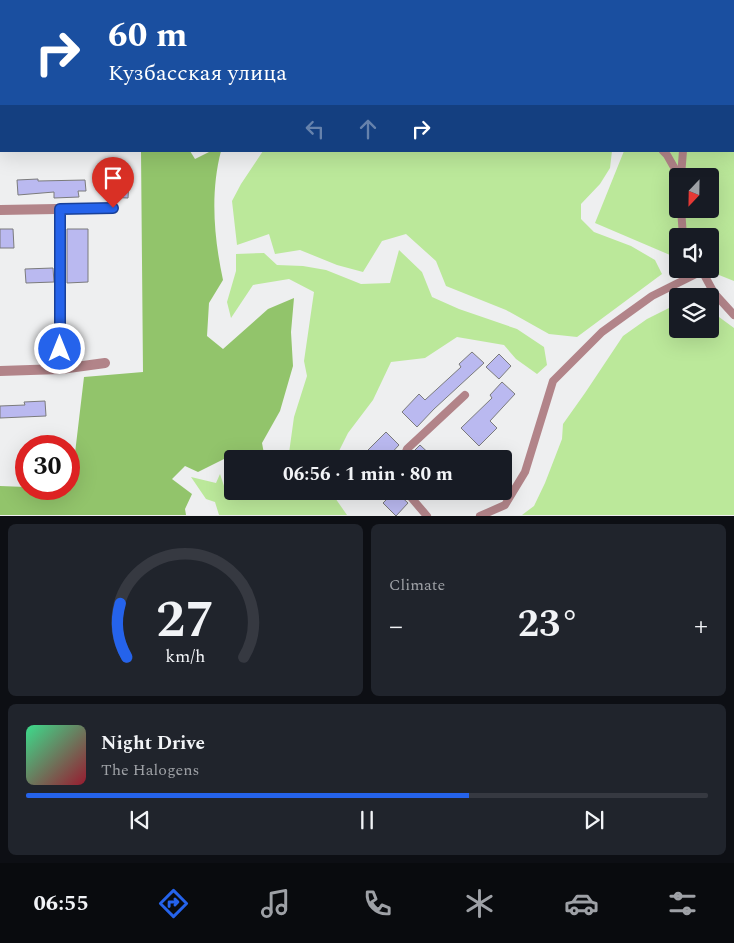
<!DOCTYPE html>
<meta charset="utf-8">
<style>
body{margin:0;font-family:Spectral,serif;background:#20242c;color:#f1f3f6;height:100vh;display:flex;flex-direction:column;font-size:19px;white-space:nowrap}
*{box-sizing:border-box;margin:0}
p{font-size:16px;color:#9ea1a6}
.icon{flex:none;width:28px;height:28px;fill:none;stroke:currentColor;stroke-width:2;stroke-linecap:round;stroke-linejoin:round}
.map{position:relative;height:516px;overflow:hidden}
.drawer{display:flex;flex-direction:column;gap:8px;padding:8px;background:#0d0f14;flex:1}
.drawer>*{flex:none}
.banner{position:absolute;left:0px;top:0px;width:735px;height:152px;box-shadow:0 5px 20px #0002;background:#1a4fa0;color:#fff;overflow:hidden}
.needle{width:32px;rotate:202deg}
.fabs{position:absolute;left:669px;top:168px;display:grid;gap:10px}
.fabs a{display:grid;place-items:center;width:50px;height:50px;border-radius:5px;background:#171b24;box-shadow:0 5px 20px #0002;font-size:25px}
.speed{position:absolute;left:15px;top:435px;display:flex;gap:10px;font-size:25px;font-weight:700;text-align:center}
.speed>*{display:grid;place-content:center;width:65px;height:65px;border-radius:50%;background:#171b24;box-shadow:0 5px 20px #0002;line-height:1}
.speed .limit{border:8px solid #d22;background:#fff;color:#111}
.pin{position:absolute;display:grid;place-items:center;width:42px;height:42px;color:#fff;margin:-51px -21px;border-radius:50% 50% 50% 0;rotate:-45deg;box-shadow:0 0 5px #0007}
.pin .icon{rotate:45deg}
.me{position:absolute;width:55px;margin:-28px;rotate:0deg;stroke-linejoin:round;filter:drop-shadow(0 0 4px #0008)}
.turn{display:flex;align-items:center;gap:18px;height:105px;padding:0 25px;font-size:22px}
.turn .icon{width:65px;height:65px;stroke-width:2.5}
.turn b{display:block;font-size:35px;line-height:42px}
.lanes{display:flex;align-items:center;height:48px;padding:0 25px;background:#0003;justify-content:center;gap:25px;direction:ltr}
.lanes .off{opacity:.35}
.big{font-size:38px;font-weight:700;line-height:1.1}
.drawer .tile{flex:1;display:flex;flex-direction:column;justify-content:center;gap:8px;min-width:0;padding:0 18px;border-radius:8px;background:#20242c}
.drawer .dial{align-items:center;gap:0}
.dial svg{height:130px;overflow:visible;fill:none;stroke:#363941;stroke-width:7;stroke-linecap:round;text-anchor:middle}
.dial text{fill:#f1f3f6;stroke:none}
.song{display:flex;align-items:center;gap:15px}
.cover{width:60px;height:60px;border-radius:8px;background:linear-gradient(135deg,hsl(150 70% 55%),hsl(350 70% 35%))}
.played{height:5px;border-radius:2px;background:linear-gradient(90deg,#2563eb 65%,#363941 65%)}
.keys{display:flex;justify-content:space-around;direction:ltr}
.heat{display:flex;justify-content:space-between;align-items:center;font-size:28px;direction:ltr}
.drawer .tiles{flex:1;display:grid;gap:8px;grid-template-columns:1fr 1fr}
.tile:last-child{grid-column:span 2}
.trip{position:absolute;left:224px;top:450px;width:288px;height:50px;border-radius:5px;background:#171b24;box-shadow:0 5px 20px #0002;font-weight:700;line-height:50px;text-align:center}
.menu{display:flex;height:80px;justify-content:space-around;align-items:center;background:#090b0e;color:#9ea1a6}
.menu .icon{width:35px;height:35px}
.menu .selected{color:#2563eb}
.menu b{font-size:22px;color:#f1f3f6}
.map>svg:first-child{display:block}
</style>
<div class="map">
<svg width="734" height="516" viewBox="0 0 734 516">
<rect width="100%" height="100%" fill="#eeeff0"/>
<!-- green -->
<g fill="#bbe89a" fill-rule="evenodd">
<polygon points="260,0 675,0 675,1 259,1"/>
<path d="M687 0H734V281L704 269H710V236H678L677 258 595 223 624 151H734V1H687ZM678 176H710V209H678Z"/>
<polygon points="263,151 612,151 610,168 600,184 581,204 581,219 594,232 631,246 655,260 662,274 577,337 549,334 506,310 446,286 436,261 406,234 382,241 363,272 337,265 300,250 275,254 269,234 237,245 232,201 241,184"/>
<polygon points="399,250 422,272 432,297 459,309 517,329 544,347 547,365 537,374 516,359 504,345 457,337 425,358 391,362 373,400 348,433 335,459 286,459 289,453 294,417 307,376 304,361 314,292 289,279 253,285 231,318 227,302 236,271 236,254 264,253 277,265 303,266 326,270 361,284 390,283"/>
<polygon points="677,304 678,329 710,329 710,307 719,317 734,328 734,515 522,515 534,506 545,483 562,439 563,424 585,393 623,336 647,319"/>
<polygon points="220,474 226,492 248,496 272,493 272,491 333,491 333,495 347,515 219,515 215,502 206,499 191,477 216,483"/>
</g>
<!-- forest -->
<path fill="#92c46b" d="M141 151H190L195 159 211 151H221C210 193 214 238 223 280L209 303 207 336 223 349 268 309 294 298 291 332 293 366 280 411 262 443 265 459H232V463L230 456 198 472 185 466 172 479 192 494 185 509 186 515H0V486L26 487V489H69V488L71 487 84 377 143 372Z"/>
<!-- building -->
<g fill="#bab9f0" stroke="#7b7b7c">
<polygon points="106,177 129,179 128,198 106,197"/>
<polygon points="38,179 38,181 85,180 86,191 78,191 79,197 54,198 54,192 18,195 17,180"/>
<polygon points="0,229 13,229 14,248 0,248"/>
<polygon points="67,229 88,229 88,282 67,283"/>
<polygon points="53,268 54,282 26,283 25,269"/>
<polygon points="472,352 484,363 434,409 417,427 402,412 419,394 425,400 461,367 459,364"/>
<polygon points="499,354 511,366 499,379 486,367"/>
<polygon points="502,382 515,394 490,421 497,428 479,446 461,428 492,398 490,395"/>
<polygon points="45,401 46,416 0,418 0,406 25,405 24,402"/>
<polygon points="386,432 399,445 386,459 359,459"/>
<polygon points="420,445 435,459 409,459 412,453"/>
<polygon points="395,491 408,503 396,516 383,503"/>
</g>
<g fill="none" stroke-linecap="round" stroke-linejoin="round">
<!-- lane -->
<g stroke="#b28489" stroke-width="8">
<polyline points="722,1 722,0"/>
<polyline points="663,151 667,155 679,176"/>
<polyline points="681,176 683,151"/>
<polyline points="681,209 683,236"/>
<polyline points="701,269 714,293 734,315"/>
<polyline points="403,459 407,449 465,395"/>
<polyline points="407,491 409,495 427,516"/>
<polyline points="480,516 505,505 525,472 553,381 602,332 652,296 702,271"/>
</g>
<!-- street -->
<g stroke="#b28489" stroke-width="10">
<polyline points="0,47 1,47"/>
<polyline points="60,209 61,369"/>
<polyline points="0,210 113,208"/>
<polyline points="0,371 61,369 105,363"/>
</g>
</g>
<g fill="none" stroke-linecap="round" stroke-linejoin="round">
<defs>
<polyline id="route" points="60,349 60,209 113,208"/>
</defs>
<!-- route casing -->
<use href="#route" stroke="#184099" stroke-width="12"/>
<!-- route -->
<use href="#route" stroke="#2563eb" stroke-width="9"/>
</g>
</svg>
<div class="fabs">
<a><svg class="needle" viewBox="-14 -14 28 28"><path d="M0-13l5 13h-10z" fill="#e53935"/><path d="M0 13l5-13h-10z" fill="#9ea1a6"/></svg></a>
<a><svg class="icon" aria-label="sound" viewBox="0 0 24 24"><path d="M4 9h4l5-4v14l-5-4H4zM17 9q2 3 0 6"/></svg></a>
<a><svg class="icon" aria-label="layers" viewBox="0 0 24 24"><path d="M12 4l9 5-9 5-9-5zM3 14l9 5 9-5"/></svg></a>
</div>
<div class="speed"><div class="limit">30</div></div>
<div class="pin" style="left:113px;top:208px;background:#d93025"><svg class="icon" aria-label="arrive" viewBox="0 0 24 24"><path d="M6 21V4h12l-3 4 3 4H6"/></svg></div>
<svg class="me" style="left:60px;top:349px" viewBox="-20 -20 40 40"><circle r="17" fill="#2563eb" stroke="#fff" stroke-width="3"/><path d="M0-11L8 9 0 5-8 9z" fill="#fff"/></svg>
<div class="trip">06:56 · 1 min · 80 m</div>
<div class="banner">
<div class="turn"><svg class="icon" aria-label="right" viewBox="0 0 24 24"><path d="M7 20v-9h11M14 6l5 5-5 5"/></svg><div><b>60 m</b>Кузбасская улица</div></div>
<div class="lanes"><svg class="icon off" aria-label="left" viewBox="0 0 24 24"><path d="M17 20v-9H6M10 6l-5 5 5 5"/></svg><svg class="icon off" aria-label="ahead" viewBox="0 0 24 24"><path d="M12 20V5M6 11l6-6 6 6"/></svg><svg class="icon" aria-label="right" viewBox="0 0 24 24"><path d="M7 20v-9h11M14 6l5 5-5 5"/></svg></div>
</div>
</div>
<section class="drawer">
<div class="tiles">
<div class="tile dial"><svg viewBox="0 0 100 80">
<path d="M14 69A42 42 0 1 1 86 69"/>
<path d="M14 69A42 42 0 0 1 10 36" stroke="#2563eb"/>
<text x="50" y="56" font-size="32" font-weight="700">27</text>
<text x="50" y="72" font-size="11">km/h</text>
</svg></div>
<div class="tile"><p>Climate</p>
<div class="heat"><a>−</a><b class="big">23°</b><a>+</a></div>
</div>
<div class="tile">
<div class="song"><i class="cover"></i><div><b>Night Drive</b><p>The Halogens</p></div></div>
<div class="played"></div>
<div class="keys"><svg class="icon" aria-label="previous" viewBox="0 0 24 24"><path d="M18 5L8 12l10 7zM5 5v14"/></svg><svg class="icon" aria-label="pause" viewBox="0 0 24 24"><path d="M8 5v14M16 5v14"/></svg><svg class="icon" aria-label="next" viewBox="0 0 24 24"><path d="M6 5l10 7-10 7zM19 5v14"/></svg></div>
</div>
</div>
</section>
<nav class="menu">
<b>06:55</b>
<svg class="icon selected" aria-label="directions" viewBox="0 0 24 24"><path d="M12 3l9 9-9 9-9-9zM9 14v-3h6M13 9l2 2-2 2"/></svg>
<svg class="icon" aria-label="music" viewBox="0 0 24 24"><path d="M9 18V5l10-2v13"/><circle cx="6" cy="18" r="3"/><circle cx="16" cy="16" r="3"/></svg>
<svg class="icon" aria-label="phone" viewBox="0 0 24 24"><path d="M5 4h4l2 5-3 2q2 4 5 5l2-3 5 2v4C11 20 4 13 5 4z"/></svg>
<svg class="icon" aria-label="climate" viewBox="0 0 24 24"><path d="M12 3v18M4 7l16 10M4 17L20 7"/></svg>
<svg class="icon" aria-label="car" viewBox="0 0 24 24"><path d="M5 17H2v-5l4-1 3-4h7l3 4 3 1v5h-3M9 17h6M6 11h13"/><circle cx="7" cy="17" r="2"/><circle cx="17" cy="17" r="2"/></svg>
<svg class="icon" aria-label="filters" viewBox="0 0 24 24"><path d="M4 7h16M4 17h16"/><circle cx="9" cy="7" r="2"/><circle cx="15" cy="17" r="2"/></svg>
</nav>
